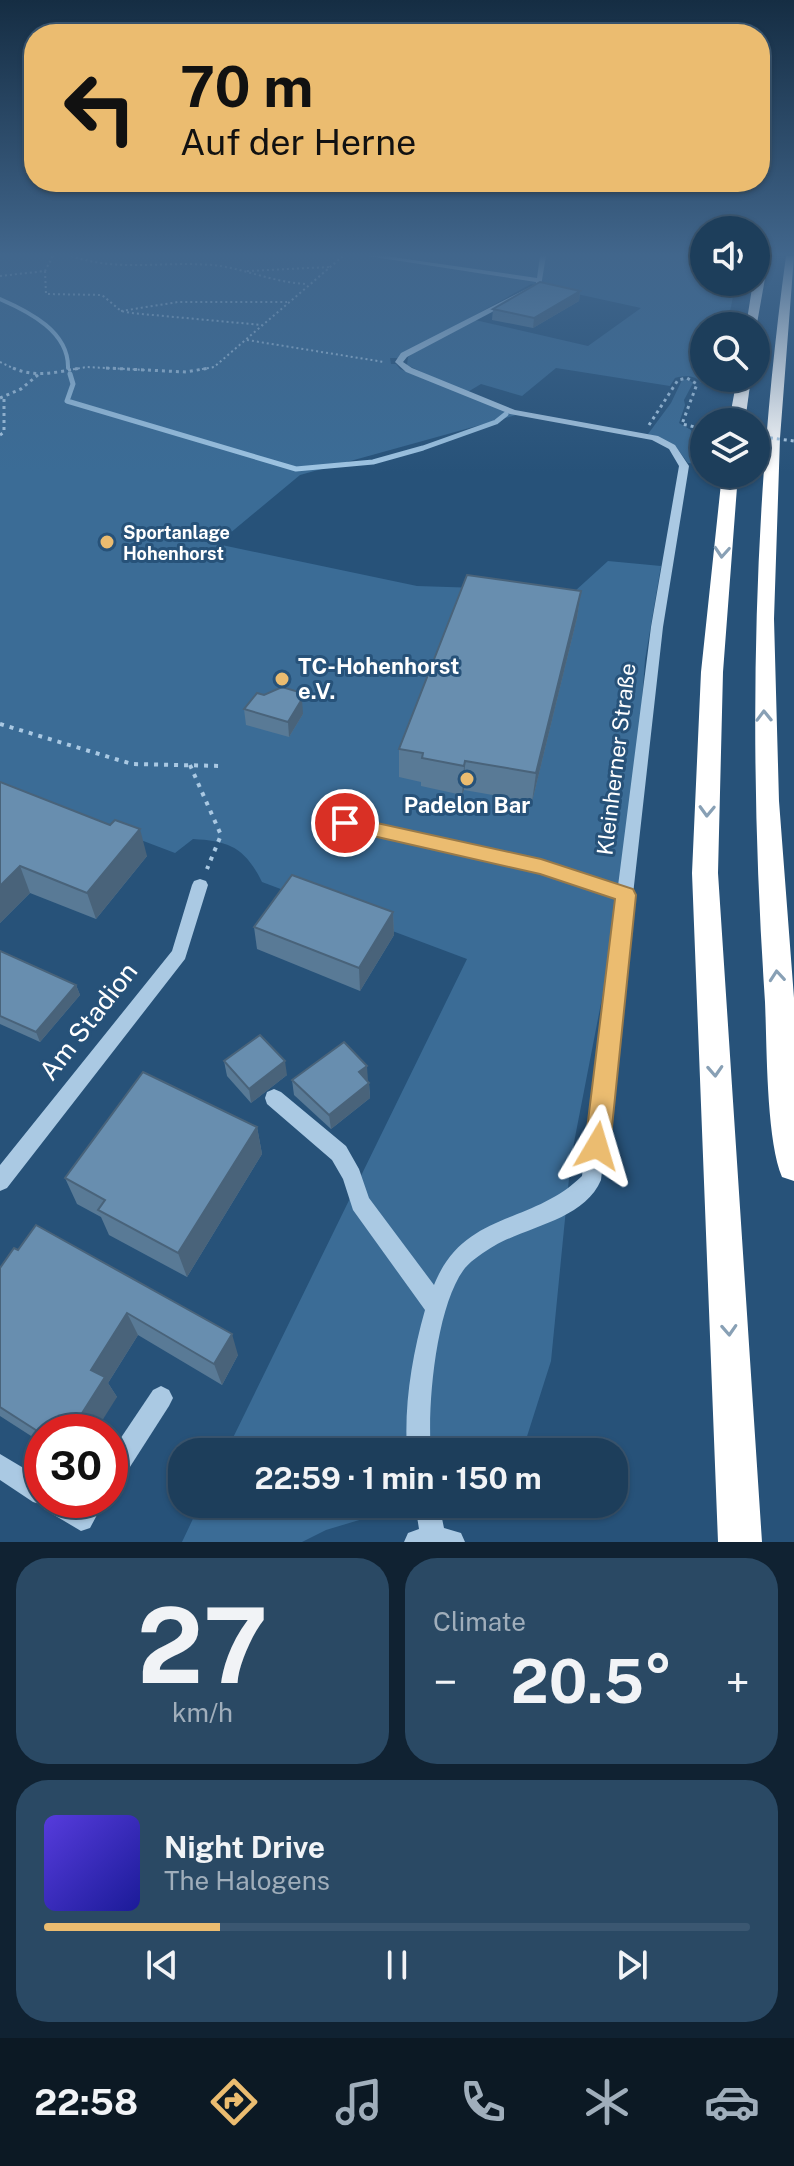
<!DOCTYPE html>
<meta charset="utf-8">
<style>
body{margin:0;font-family:"Public Sans",sans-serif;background:#2a4964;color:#f1f3f6;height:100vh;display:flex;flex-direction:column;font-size:30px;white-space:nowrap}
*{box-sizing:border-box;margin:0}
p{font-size:26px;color:#a0aebb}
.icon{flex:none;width:44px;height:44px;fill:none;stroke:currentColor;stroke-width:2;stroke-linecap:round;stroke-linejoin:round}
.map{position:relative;height:1542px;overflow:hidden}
.drawer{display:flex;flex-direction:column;gap:16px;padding:16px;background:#102232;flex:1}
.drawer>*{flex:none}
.guide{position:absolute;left:24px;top:24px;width:746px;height:168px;border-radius:32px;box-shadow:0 2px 6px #0004,0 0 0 2px #3b5771;background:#ebbc70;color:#111;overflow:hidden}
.fabs{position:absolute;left:690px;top:216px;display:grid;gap:16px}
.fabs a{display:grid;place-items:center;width:80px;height:80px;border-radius:50%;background:#1d3e5b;box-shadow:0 2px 6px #0004,0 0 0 2px #3b5771;font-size:40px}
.speed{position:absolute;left:24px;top:1414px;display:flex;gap:16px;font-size:40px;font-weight:700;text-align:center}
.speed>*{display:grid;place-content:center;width:104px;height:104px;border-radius:50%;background:#1d3e5b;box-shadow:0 2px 6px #0004,0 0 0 2px #3b5771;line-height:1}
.speed .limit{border:12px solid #d22;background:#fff;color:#111}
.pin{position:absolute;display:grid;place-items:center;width:68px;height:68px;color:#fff;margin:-34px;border:4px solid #fff;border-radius:50%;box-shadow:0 2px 8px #0007}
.me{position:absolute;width:88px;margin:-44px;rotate:7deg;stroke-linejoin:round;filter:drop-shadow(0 0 6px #0008)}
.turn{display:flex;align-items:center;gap:28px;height:168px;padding:0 24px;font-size:36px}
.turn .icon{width:104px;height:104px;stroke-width:2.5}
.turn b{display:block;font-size:56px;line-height:68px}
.big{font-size:60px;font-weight:700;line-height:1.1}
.drawer .tile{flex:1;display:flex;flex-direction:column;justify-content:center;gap:12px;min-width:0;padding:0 28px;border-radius:32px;background:#2a4964}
.drawer .dial{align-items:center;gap:0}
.dial b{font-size:104px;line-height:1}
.song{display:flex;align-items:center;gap:24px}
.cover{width:96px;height:96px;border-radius:12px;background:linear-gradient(135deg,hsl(250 70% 55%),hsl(240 70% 35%))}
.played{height:8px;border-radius:4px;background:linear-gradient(90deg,#ebbc70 25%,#3b5771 25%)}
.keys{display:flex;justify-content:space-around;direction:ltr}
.heat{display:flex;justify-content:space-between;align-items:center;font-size:44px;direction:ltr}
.drawer .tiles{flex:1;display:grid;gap:16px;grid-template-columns:1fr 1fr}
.tile:last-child{grid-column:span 2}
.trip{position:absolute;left:168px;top:1438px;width:460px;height:80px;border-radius:32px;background:#1d3e5b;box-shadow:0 2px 6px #0004,0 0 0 2px #3b5771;font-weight:700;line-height:80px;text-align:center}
.dock{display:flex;height:128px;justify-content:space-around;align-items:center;background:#0c1924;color:#a0aebb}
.dock .icon{width:56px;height:56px}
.dock .active{color:#ebbc70}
.dock b{font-size:36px;color:#f1f3f6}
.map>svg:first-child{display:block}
</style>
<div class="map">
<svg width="794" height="1542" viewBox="0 0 794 1542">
<rect width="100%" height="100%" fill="#275279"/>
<!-- green -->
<g fill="#3b6c96">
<path d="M0 256H704V282H736L727 326H704V378H706L701 383C696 375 684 375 675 378L670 386 556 368 522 396 481 384 466 393 407 365 408 357 412 354 475 320 588 346 641 308 531 284 398 358H390L391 364H396L400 369 516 415 300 475 217 544 417 586 575 591 608 561 661 566 645 660 639 741 615 931 571 1158 551 1361 522 1452H226L467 959 262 882C245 848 230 841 193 839L175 853 67 812 0 794Z"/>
<polygon points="688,379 693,383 684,400 685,405 679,423 691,430 704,465 688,463 676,447 648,434 671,403 682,380"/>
<polygon points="200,1504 506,1504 505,1507 396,1509 326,1530 302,1542 182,1542"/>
</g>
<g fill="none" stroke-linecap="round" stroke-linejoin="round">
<!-- stream-far1 -->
<path stroke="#9fc5e3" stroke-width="4" d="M0 299C30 312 69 332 68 368"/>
<!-- stream -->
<polyline stroke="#9fc5e3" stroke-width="5" points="70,374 73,384 67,401 296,469 373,462 423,448 496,422 506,414"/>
<!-- path-far2 -->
<g stroke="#aac9e3" stroke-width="2" stroke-dasharray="2 3" stroke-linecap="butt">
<path d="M71 256C118 272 163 261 212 265 244 268 274 283 308 284"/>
<polyline points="45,271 46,294 102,295 121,311 131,313 262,325"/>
<polyline points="247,271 330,267"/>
<polyline points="0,276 45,271 53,256"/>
<polyline points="121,311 178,302 287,302"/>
<polyline points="247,340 384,362"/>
<polyline points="0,362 17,370"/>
<polyline points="68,370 87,367 145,370"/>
<polyline points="197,370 214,367 343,256"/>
</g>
<!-- path-far1 -->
<g stroke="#aac9e3" stroke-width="3" stroke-dasharray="3 4" stroke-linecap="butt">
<path d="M13 368C35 378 58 372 81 368"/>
<polyline points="106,368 186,372 209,368"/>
<polyline points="0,398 21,389 39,374"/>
<polyline points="649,425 678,380 687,378 697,384 682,424 704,429"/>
<polyline points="0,435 4,432 4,398"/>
</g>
<!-- path -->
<g stroke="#aac9e3" stroke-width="4" stroke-dasharray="4 6" stroke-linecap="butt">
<polyline points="0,724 132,764 223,766"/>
<polyline points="190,765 221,835 207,869"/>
</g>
<!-- minor -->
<g fill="#aac9e3" fill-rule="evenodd">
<path d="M368 256H385L537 278 540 256H546L541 286 407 357 403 362 412 368 515 410 658 436 675 445 689 466 663 627 601 1180C584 1220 528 1226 494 1246 484 1252 473 1259 465 1268 436 1305 427 1406 431 1452H407C404 1404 412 1356 425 1310L353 1210 343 1179 332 1160 267 1104 265 1098 267 1092 274 1089 281 1092 346 1146 359 1169 369 1198 434 1285C464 1210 531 1226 582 1176L617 898 540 873 345 828 340 827 338 823 340 819 345 818 541 861 618 886 651 627 679 466 669 449 652 440 510 414 406 372 395 362 401 353 536 284V282Z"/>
<polygon points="200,879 206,881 208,885 185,959 7,1188 0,1191 0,1165 172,951 192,885 194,881"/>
<polygon points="161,1386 169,1390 173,1398 169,1406 119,1484 110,1487 110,1454 153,1390"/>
<polygon points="0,1454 42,1479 42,1500 75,1500 77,1502 79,1500 105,1500 90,1528 81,1531 44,1509 43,1505 33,1502 0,1480"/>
<polygon points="415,1504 439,1504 444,1528 461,1533 465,1542 404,1542 408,1533 419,1529"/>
</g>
<!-- highway -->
<g fill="#fff" fill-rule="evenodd">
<polygon points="757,256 769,256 756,329 756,326 746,326 753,282 756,282"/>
<path d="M786 256H794L780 438 774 619 779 801 794 998V1181L782 1177C766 1139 767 1046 765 1002 748 750 752 506 786 256Z"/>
<polygon points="737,378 751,378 745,422 729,422"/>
<polygon points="722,474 738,474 723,672 718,873 762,1542 718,1542 692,873 701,672"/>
</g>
<!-- path-bridge -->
<polyline stroke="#aac9e3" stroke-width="3" stroke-dasharray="3 4" stroke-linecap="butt" points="756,436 794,441"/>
</g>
<!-- wall -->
<g fill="#597a96">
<polygon points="580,291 579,301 533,328 492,320 493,309"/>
<polygon points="581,591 577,618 532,802 464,790 462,795 421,786 421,782 399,777 399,749"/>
<polygon points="264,695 303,714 289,737 246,725 244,709"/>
<polygon points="0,782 147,856 96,919 30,893 0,923"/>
<polygon points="393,912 394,935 360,991 257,949 254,927"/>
<polygon points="0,951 76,985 80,995 40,1042 0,1024"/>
<polygon points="224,1061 287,1075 251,1103 227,1076"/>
<polygon points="292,1080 369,1083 370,1098 331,1129 294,1095"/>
<polygon points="257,1127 262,1154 187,1277 109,1235 101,1217 77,1204 65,1178"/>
<polygon points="14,1248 238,1355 222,1385 138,1335 108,1383 117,1397 42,1432 42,1443 0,1416 0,1268"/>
</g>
<!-- shaded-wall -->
<g fill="#49637a">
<polygon points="580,291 579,301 533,328 534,318"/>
<polygon points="581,591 577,618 532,802 536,773"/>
<polygon points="302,699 303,714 289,737 288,722"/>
<polygon points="465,761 464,790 462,795 464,766"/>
<polygon points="140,829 147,856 96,919 87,893"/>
<polygon points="20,866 30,893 0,923 0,886"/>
<polygon points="393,912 394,935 360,991 359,968"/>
<polygon points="76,985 80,995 40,1042 36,1032"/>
<polygon points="285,1061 287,1075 251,1103 249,1089"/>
<polygon points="367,1066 368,1081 359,1072"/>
<polygon points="369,1083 370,1098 331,1129 329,1115"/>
<polygon points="257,1127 262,1154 187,1277 178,1253"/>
<polygon points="127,1313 138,1335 108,1383 117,1397 95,1432 70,1432 91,1370"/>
<polygon points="232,1334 238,1355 222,1385 214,1364"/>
</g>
<!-- building -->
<g fill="#688eaf" stroke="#49637a" stroke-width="2">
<polygon points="540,282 580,291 534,318 493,309"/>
<polygon points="467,575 581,591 536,773 465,761 464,766 422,758 423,753 399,749"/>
<polygon points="282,687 299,692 302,699 288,722 244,709 257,693 264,695"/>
<polygon points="0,782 110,825 115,820 140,829 87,893 20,866 0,886"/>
<polygon points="292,875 393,912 359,968 254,927"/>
<polygon points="0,951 76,985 36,1032 0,1016"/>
<polygon points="260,1035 285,1061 249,1089 224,1061"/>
<polygon points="344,1042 367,1066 359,1072 369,1083 329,1115 292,1080"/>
<polygon points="143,1072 257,1127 178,1253 98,1210 105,1200 65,1178"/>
<polygon points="36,1225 232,1334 214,1364 127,1313 91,1370 105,1377 70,1432 42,1432 42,1434 0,1407 0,1268 14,1248 18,1250"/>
</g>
<!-- one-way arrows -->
<defs><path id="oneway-chevron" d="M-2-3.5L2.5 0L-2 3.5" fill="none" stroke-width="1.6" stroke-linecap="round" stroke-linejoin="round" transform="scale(2)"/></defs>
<g stroke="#88a0b5">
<use href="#oneway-chevron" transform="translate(722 552) rotate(94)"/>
<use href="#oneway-chevron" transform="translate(764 716) rotate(-91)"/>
<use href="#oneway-chevron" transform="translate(707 811) rotate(92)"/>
<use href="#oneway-chevron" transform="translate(777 976) rotate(-95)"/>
<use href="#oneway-chevron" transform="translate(715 1071) rotate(87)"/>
<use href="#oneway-chevron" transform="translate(729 1330) rotate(87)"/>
</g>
<!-- sky -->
<linearGradient id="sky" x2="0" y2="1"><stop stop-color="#152d43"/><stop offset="0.54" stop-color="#41668c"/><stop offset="1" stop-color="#41668c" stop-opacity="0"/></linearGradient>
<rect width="794" height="472" fill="url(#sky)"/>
<!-- route -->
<polygon fill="#ebbc70" stroke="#997a49" stroke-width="2" points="345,816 541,859 633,889 636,895 610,1146 606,1155 597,1158 588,1155 585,1146 615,899 540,874 338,828 335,823 338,818"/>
<!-- markers -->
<g fill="#ebbc70" stroke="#275279" stroke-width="3">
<circle cx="107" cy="542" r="8"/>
<circle cx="282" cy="679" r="8"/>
<circle cx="467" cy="779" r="8"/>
</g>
<g text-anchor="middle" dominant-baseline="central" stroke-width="6" stroke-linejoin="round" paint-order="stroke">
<!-- far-poi labels -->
<g font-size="18" font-weight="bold" fill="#fff" stroke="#275279" text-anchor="start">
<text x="123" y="532">Sportanlage<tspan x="123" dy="21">Hohenhorst</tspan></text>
</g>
<!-- poi labels -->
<g font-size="22" font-weight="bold" fill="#fff" stroke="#275279" text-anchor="start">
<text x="298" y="666">TC-Hohenhorst<tspan x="298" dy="25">e.V.</tspan></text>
<text x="467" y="805" text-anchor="middle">Padelon Bar</text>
</g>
<!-- street labels -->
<g font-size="22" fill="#fff" stroke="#275279">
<text transform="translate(616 759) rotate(-83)">Kleinherner Straße</text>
</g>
<!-- near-street labels -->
<g font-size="26" fill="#fff" stroke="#275279">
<text transform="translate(88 1021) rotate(-52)">Am Stadion</text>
</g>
</g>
</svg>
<div class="fabs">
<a><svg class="icon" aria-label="sound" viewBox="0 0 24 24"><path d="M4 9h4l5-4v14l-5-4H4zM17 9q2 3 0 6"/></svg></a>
<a><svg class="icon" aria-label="search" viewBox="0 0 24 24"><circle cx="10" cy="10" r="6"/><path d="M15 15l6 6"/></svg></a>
<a><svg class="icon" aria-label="layers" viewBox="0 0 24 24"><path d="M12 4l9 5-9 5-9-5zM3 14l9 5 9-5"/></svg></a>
</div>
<div class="speed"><div class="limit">30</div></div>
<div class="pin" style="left:345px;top:823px;background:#d93025"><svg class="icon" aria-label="arrive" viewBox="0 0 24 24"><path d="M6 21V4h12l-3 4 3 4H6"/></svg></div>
<svg class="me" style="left:597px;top:1146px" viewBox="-20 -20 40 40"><path d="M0-17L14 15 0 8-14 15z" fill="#ebbc70" stroke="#fff" stroke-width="4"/></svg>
<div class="trip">22:59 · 1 min · 150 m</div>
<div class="guide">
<div class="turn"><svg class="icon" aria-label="left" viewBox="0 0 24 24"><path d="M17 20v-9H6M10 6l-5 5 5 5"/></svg><div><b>70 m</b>Auf der Herne</div></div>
</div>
</div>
<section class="drawer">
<div class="tiles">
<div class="tile dial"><b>27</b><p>km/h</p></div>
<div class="tile"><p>Climate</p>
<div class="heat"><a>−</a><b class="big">20.5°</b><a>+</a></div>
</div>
<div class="tile">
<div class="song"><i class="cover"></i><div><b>Night Drive</b><p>The Halogens</p></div></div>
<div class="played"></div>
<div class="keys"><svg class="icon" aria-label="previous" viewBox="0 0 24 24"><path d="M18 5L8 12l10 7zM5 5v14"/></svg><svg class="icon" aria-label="pause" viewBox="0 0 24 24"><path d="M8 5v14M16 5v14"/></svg><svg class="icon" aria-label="next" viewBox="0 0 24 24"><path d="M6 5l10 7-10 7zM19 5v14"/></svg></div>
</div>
</div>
</section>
<nav class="dock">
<b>22:58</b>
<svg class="icon active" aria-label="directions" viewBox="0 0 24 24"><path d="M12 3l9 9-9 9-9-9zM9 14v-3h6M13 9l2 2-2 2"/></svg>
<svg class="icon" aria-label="music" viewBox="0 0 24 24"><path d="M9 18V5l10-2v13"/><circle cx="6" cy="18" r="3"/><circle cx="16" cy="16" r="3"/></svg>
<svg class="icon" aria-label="phone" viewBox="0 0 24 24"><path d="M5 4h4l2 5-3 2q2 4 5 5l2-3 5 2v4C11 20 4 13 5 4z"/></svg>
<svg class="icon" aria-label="climate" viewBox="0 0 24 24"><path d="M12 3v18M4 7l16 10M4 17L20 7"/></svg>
<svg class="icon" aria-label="car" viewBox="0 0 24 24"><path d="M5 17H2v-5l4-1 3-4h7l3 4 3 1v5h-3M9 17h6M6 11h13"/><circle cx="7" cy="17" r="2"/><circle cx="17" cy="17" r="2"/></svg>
</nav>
